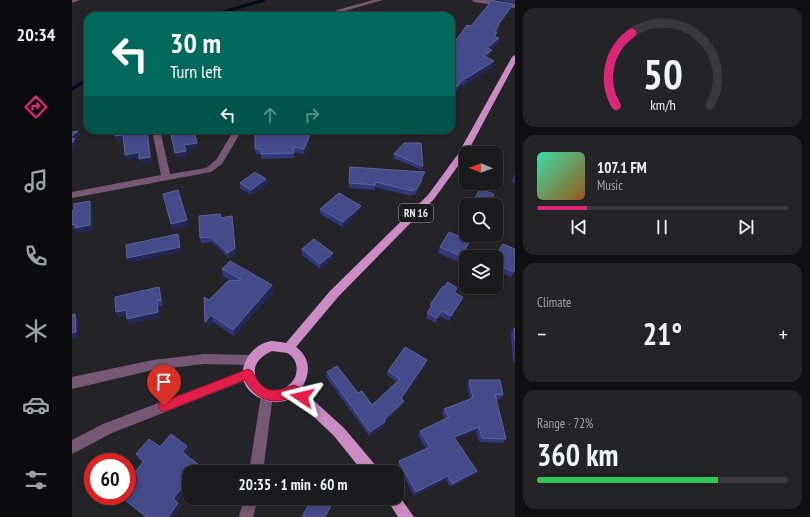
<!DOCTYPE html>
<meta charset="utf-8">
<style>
body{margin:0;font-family:"PT Sans Narrow",sans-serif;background:#242326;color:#f1f3f6;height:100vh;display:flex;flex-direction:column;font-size:15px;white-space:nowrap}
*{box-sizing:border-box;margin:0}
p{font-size:13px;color:#a0a1a4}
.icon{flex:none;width:22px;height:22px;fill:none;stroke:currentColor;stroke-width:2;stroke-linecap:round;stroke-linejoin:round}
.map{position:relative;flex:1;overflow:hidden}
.panel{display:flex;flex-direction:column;gap:8px;padding:8px;background:#0f0e10;width:295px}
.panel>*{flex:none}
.hud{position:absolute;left:12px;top:12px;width:371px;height:122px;border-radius:12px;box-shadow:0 2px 6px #0003,0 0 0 1px #39383b;background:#00695c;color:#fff;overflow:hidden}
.needle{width:26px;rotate:271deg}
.fabs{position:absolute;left:387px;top:146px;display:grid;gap:8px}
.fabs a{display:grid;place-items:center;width:44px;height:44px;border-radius:8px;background:#1b1a1d;box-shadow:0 2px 6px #0003,0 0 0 1px #39383b;font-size:20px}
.speed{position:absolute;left:12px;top:453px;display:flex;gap:8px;font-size:20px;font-weight:700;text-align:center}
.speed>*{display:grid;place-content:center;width:52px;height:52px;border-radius:50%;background:#1b1a1d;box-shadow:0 2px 6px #0003,0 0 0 1px #39383b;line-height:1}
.speed .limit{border:6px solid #d22;background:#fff;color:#111}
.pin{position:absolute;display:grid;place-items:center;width:34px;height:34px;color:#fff;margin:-41px -17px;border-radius:50% 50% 50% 0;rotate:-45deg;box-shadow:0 0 4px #0007}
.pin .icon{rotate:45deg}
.me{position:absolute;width:44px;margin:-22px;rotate:280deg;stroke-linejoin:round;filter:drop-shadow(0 0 3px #0008)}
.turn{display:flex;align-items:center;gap:14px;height:84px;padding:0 20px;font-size:18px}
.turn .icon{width:52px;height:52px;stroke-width:2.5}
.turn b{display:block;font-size:28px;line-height:34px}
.lanes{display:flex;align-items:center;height:38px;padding:0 20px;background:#0003;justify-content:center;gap:20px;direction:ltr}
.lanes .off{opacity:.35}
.big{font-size:30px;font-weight:600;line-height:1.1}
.panel .card{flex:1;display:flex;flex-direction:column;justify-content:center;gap:6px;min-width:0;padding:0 14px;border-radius:12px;background:#242326}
.panel .dial{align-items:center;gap:0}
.dial svg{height:104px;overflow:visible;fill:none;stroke:#39383b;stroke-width:7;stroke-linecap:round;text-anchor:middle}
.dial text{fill:#f1f3f6;stroke:none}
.song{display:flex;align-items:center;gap:12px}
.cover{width:48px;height:48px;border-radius:6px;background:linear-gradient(135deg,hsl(160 70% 55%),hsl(30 70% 35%))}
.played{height:4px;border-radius:2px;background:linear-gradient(90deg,#db2777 20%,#39383b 20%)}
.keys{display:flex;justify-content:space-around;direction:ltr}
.heat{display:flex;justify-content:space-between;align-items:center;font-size:22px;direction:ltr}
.charge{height:6px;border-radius:3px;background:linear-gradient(90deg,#34c759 72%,#39383b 0)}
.trip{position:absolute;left:110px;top:465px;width:222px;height:40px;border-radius:12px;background:#1b1a1d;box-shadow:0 2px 6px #0003,0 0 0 1px #39383b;font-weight:600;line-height:40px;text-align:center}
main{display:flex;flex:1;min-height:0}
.tabs{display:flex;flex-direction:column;width:72px;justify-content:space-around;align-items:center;background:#0b0a0c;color:#a0a1a4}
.tabs .icon{width:28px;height:28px}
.tabs .selected{color:#db2777}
.tabs b{font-size:18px;color:#f1f3f6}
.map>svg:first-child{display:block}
</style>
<main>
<nav class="tabs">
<b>20:34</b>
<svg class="icon selected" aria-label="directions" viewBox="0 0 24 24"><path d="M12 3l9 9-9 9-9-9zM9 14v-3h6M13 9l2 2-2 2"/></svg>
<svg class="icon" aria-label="music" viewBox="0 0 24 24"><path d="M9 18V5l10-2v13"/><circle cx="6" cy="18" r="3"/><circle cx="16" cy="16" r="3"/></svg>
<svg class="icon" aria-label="phone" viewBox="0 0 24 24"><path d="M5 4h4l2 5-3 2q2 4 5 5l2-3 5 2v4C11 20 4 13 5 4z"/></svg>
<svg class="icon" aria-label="climate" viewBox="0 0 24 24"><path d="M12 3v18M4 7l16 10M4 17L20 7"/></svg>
<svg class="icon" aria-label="car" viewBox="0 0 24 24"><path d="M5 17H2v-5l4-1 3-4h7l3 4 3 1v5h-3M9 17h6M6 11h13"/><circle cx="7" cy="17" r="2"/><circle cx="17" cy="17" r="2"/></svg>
<svg class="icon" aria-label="filters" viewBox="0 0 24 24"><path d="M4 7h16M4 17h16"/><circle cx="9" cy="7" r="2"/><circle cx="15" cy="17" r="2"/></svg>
</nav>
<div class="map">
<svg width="443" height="517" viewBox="0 0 443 517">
<rect width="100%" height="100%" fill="#242327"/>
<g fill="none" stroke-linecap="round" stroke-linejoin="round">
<!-- stream -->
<g stroke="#000a1d" stroke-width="3">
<polyline points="138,16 192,0"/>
<polyline points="0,89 16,79"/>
</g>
<!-- minor -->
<g fill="#775873" fill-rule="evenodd">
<polygon points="0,0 8,0 0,3"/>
<polygon points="301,0 311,0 269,12 263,16 256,16 265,10"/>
<polygon points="399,0 414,0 443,4 443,8 402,2"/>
<polygon points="80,130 88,130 98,174 134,168 144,160 162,130 170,130 150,164 139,172 0,198 0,192 89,175"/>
<polygon points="132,354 179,355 183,356 185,360 183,364 179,365 132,364 81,370 0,389 0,377 81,360"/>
<polygon points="176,369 180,370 182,374 180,378 40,433 0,454 0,440 31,424"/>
<polygon points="195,389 199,391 201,395 191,472 177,472 189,395 191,391"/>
<polygon points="172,498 186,498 181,517 167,517"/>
</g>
<!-- major -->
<g fill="#cb8bc4" fill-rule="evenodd">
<path d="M443 55V63L394 155 362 199 266 297 224 347C239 358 239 374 229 389L272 428 305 467 307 472H291L262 436 221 397C212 403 201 404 191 399 188 398 183 396 180 393 160 377 175 345 199 341 203 341 209 342 214 343L258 291 356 195 386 154 440 57ZM200 351C204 352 211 352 215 353 225 358 227 370 222 379 201 411 159 369 200 351Z"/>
<polygon points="325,493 342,517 326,517 314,498 325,498"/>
</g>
</g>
<!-- wall -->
<g fill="#31377d">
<polygon points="425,0 443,0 443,3"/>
<polygon points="416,3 441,4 439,9 427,25 426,30 424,32 423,37 427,38 426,43 418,49 420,50 418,55 415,58 421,67 392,85 389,84 384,91 379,90 379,47 399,26 414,8"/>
<polygon points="237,142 232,154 221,152 222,158 189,159 189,154 184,154 183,149"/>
<polygon points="322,154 351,166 350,170 321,158"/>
<polygon points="278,167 353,172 352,177 350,180 349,185 343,195 340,194 339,196 303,187 303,190 277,188"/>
<polygon points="443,173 443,183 439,182"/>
<polygon points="168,183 195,184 179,195 168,188"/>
<polygon points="422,194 417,205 399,205 400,203"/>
<polygon points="248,209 288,210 271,227 248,214"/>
<polygon points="149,218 164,253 157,258 140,242 129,243 128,238"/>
<polygon points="396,246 387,262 366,253 368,247"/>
<polygon points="230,249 261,253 261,258 248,269 230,255"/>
<polygon points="424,257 443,270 439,277 424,270"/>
<polygon points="150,269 200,285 201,292 162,336 141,322 135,328 137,300 160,281 151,276"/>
<polygon points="89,292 91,306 86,306 88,317 57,324 55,315 47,317 44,312"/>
<polygon points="383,292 389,302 377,321 368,316 364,323 354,318 357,310 358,305"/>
<polygon points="442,328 443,328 443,363 441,363 439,333"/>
<polygon points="355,360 353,365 330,399 332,401 330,405 313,422 312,426 297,436 254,377 255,372 286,393 300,405 325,382 315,375 316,371"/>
<polygon points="397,380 431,395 428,399 424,399 434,439 431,443 407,442 404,431 383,439 405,471 402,475 378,487 374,480 342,496 326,465 327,461 354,449 346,435 348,431 373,419 370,413 372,409 398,399 395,384"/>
<polygon points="115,446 117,451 114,455 127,465 129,470 105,501 109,507 101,517 73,517 47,496 55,496 70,462 67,459 64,454 88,447"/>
</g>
<!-- shaded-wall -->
<g fill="#232756">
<polygon points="441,4 439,9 427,25 426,30 421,37 426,25"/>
<polygon points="427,38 426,43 413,54 415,48"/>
<polygon points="420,50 418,55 411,62 412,56"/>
<polygon points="422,61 421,67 392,85 393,79"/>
<polygon points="391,78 389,84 384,91 386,86"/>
<polygon points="75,130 76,130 80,162 69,164 67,159"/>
<polygon points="95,130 98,130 99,132 95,132"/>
<polygon points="238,130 237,142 232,154 232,149"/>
<polygon points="6,131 8,135 3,140 5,143 0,150 0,136"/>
<polygon points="51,135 53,140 44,141 43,136"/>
<polygon points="125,143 126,148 114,150 112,145"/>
<polygon points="114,151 115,156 104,158 103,153"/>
<polygon points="67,152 68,158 55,160 53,155"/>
<polygon points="353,172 352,177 346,184 348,180"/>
<polygon points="194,179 195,184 179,195 179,190"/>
<polygon points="350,180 349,185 343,195 344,190"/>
<polygon points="18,201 20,207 21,231 6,233 4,230 0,231 0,225"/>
<polygon points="289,206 288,210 271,227 271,222"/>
<polygon points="115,220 116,226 101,230 99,224"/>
<polygon points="161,222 164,253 157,258 156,253"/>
<polygon points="106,234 109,252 57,263 55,258"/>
<polygon points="398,241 396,246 387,262 389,256"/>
<polygon points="261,253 261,258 248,269 248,264"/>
<polygon points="200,285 201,292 162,336 161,330"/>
<polygon points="87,287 89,292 91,306 89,301"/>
<polygon points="391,297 389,302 377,321 379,316"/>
<polygon points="85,300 86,306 88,317 57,324 55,319"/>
<polygon points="54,310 57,315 47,317 44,312"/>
<polygon points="370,311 368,316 364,323 365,318"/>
<polygon points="3,314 6,319 7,337 0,339 0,333"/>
<polygon points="139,315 141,322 135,328 133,322"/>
<polygon points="355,360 353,365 327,402 329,398"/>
<polygon points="332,401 330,405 311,424 313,422 312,426 297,436 298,432 312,420"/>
<polygon points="407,427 404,431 379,441 382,437"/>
<polygon points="115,446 117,451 112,457 110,452"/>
<polygon points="127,465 129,470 127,472 122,472"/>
<polygon points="405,471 402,475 378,487 380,484"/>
<polygon points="376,476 374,480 342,496 344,492"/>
<polygon points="117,478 117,485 104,503 101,499"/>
<polygon points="263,498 264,498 263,501 254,517 253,517"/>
<polygon points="106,503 109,507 101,517 96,517"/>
</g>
<!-- building -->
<g fill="#454a89" stroke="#5e6398">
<polygon points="418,0 441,4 426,25 427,25 422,32 425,32 422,37 427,38 415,48 420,50 412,56 422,61 393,79 391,78 386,86 379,84 379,47 395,25 399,26 418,3 416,3"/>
<polygon points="42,130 75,130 78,157 67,159 67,152 53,155 51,135 43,136"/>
<polygon points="98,130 122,130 125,143 112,145 114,151 103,153"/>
<polygon points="183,130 238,130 237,137 232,149 221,147 222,153 189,154 189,149 183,149"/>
<polygon points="6,131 0,136 0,132"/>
<polygon points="0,138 3,139 0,143"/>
<polygon points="332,143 349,143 351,166 322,154"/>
<polygon points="278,167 353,172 348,180 350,180 344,190 341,189 340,191 304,182 303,185 277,183"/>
<polygon points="183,172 194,179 179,190 168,183"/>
<polygon points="408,189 422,194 416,205 406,205 400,203"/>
<polygon points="106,190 115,220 99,224 91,194"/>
<polygon points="267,193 289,206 271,222 248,209"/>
<polygon points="18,201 18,225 3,228 3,224 0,225 0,211 2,210 2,204"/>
<polygon points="148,214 149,218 160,216 163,248 156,253 139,237 128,238 127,216"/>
<polygon points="377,232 398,241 389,256 368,247"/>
<polygon points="106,234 108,247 55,258 54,245"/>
<polygon points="242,239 261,253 248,264 230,249"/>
<polygon points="431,244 443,249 443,269 441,272 424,263 424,257 422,257"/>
<polygon points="158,261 200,285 161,330 139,315 133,322 132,297 137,300 156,281 170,280 150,269"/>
<polygon points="376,282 385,288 382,292 391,297 379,316 370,311 365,318 355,313 360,306 358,305 371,286 372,287"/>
<polygon points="87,287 89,301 85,300 86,312 55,319 54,310 44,312 43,297"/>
<polygon points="3,314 4,332 0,333 0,315"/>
<polygon points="442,328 443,328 443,340"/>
<polygon points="333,347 355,360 329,398 332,401 312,420 313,422 298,432 255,372 265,366 286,393 290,391 300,405 328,379 316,371"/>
<polygon points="397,380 428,380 431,395 423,394 434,439 410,438 407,427 382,437 405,471 380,484 376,476 344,492 327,461 358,447 348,431 377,417 372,409 401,398"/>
<polygon points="99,434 115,446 110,452 127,465 122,472 117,472 117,478 101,499 106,503 96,517 75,517 48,496 55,496 55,482 72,461 64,454 77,439 88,447"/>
<polygon points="240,498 263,498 253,517 230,517"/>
</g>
<!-- route -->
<path fill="#e11d48" stroke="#92132f" d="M176 369 180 371C192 394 199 393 222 385 228 387 233 391 236 397L234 401 230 402 221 396C202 407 183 399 173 380L92 412 88 410 86 406 88 403Z"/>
<g text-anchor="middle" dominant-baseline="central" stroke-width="4" stroke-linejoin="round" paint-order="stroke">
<!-- shield labels -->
<rect fill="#1b1a1d" stroke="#abaaad" stroke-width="1" x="327" y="204" width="34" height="18" rx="3"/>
<g font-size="11" font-weight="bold" fill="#e9e8eb">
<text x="344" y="213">RN 16</text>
</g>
</g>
</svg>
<div class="fabs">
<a><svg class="needle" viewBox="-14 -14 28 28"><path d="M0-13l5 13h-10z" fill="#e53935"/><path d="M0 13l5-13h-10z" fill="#a0a1a4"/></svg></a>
<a><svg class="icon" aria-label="search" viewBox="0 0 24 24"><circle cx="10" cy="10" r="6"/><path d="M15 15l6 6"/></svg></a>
<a><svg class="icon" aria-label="layers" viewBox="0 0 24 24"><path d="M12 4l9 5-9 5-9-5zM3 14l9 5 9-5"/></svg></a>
</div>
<div class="speed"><div class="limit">60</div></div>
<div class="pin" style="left:92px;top:406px;background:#d93025"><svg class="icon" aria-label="arrive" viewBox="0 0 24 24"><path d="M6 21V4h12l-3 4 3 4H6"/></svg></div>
<svg class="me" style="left:230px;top:397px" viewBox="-20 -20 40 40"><path d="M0-17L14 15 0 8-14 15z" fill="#e11d48" stroke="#fff" stroke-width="4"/></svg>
<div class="trip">20:35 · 1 min · 60 m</div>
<div class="hud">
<div class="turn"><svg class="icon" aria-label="left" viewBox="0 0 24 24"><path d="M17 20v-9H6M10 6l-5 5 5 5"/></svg><div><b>30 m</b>Turn left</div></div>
<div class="lanes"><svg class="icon" aria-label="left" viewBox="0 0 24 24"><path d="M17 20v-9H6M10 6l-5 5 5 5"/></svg><svg class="icon off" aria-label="ahead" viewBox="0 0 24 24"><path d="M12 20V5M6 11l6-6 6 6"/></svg><svg class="icon off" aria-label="right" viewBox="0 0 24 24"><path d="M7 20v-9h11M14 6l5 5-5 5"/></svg></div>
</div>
</div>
<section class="panel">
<div class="card dial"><svg viewBox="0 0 100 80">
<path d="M14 69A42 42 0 1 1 86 69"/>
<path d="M14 69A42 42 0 0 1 26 13" stroke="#db2777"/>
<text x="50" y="56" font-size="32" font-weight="700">50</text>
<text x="50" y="72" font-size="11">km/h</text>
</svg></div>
<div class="card">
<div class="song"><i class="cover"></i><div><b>107.1 FM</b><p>Music</p></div></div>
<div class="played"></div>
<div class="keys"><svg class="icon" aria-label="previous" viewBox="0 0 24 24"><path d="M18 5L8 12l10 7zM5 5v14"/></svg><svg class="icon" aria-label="pause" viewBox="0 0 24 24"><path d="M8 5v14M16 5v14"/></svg><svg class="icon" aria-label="next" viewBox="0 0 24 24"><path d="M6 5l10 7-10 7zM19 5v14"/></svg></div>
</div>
<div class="card"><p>Climate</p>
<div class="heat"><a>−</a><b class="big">21°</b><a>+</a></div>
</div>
<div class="card"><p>Range · 72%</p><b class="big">360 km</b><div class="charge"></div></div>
</section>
</main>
